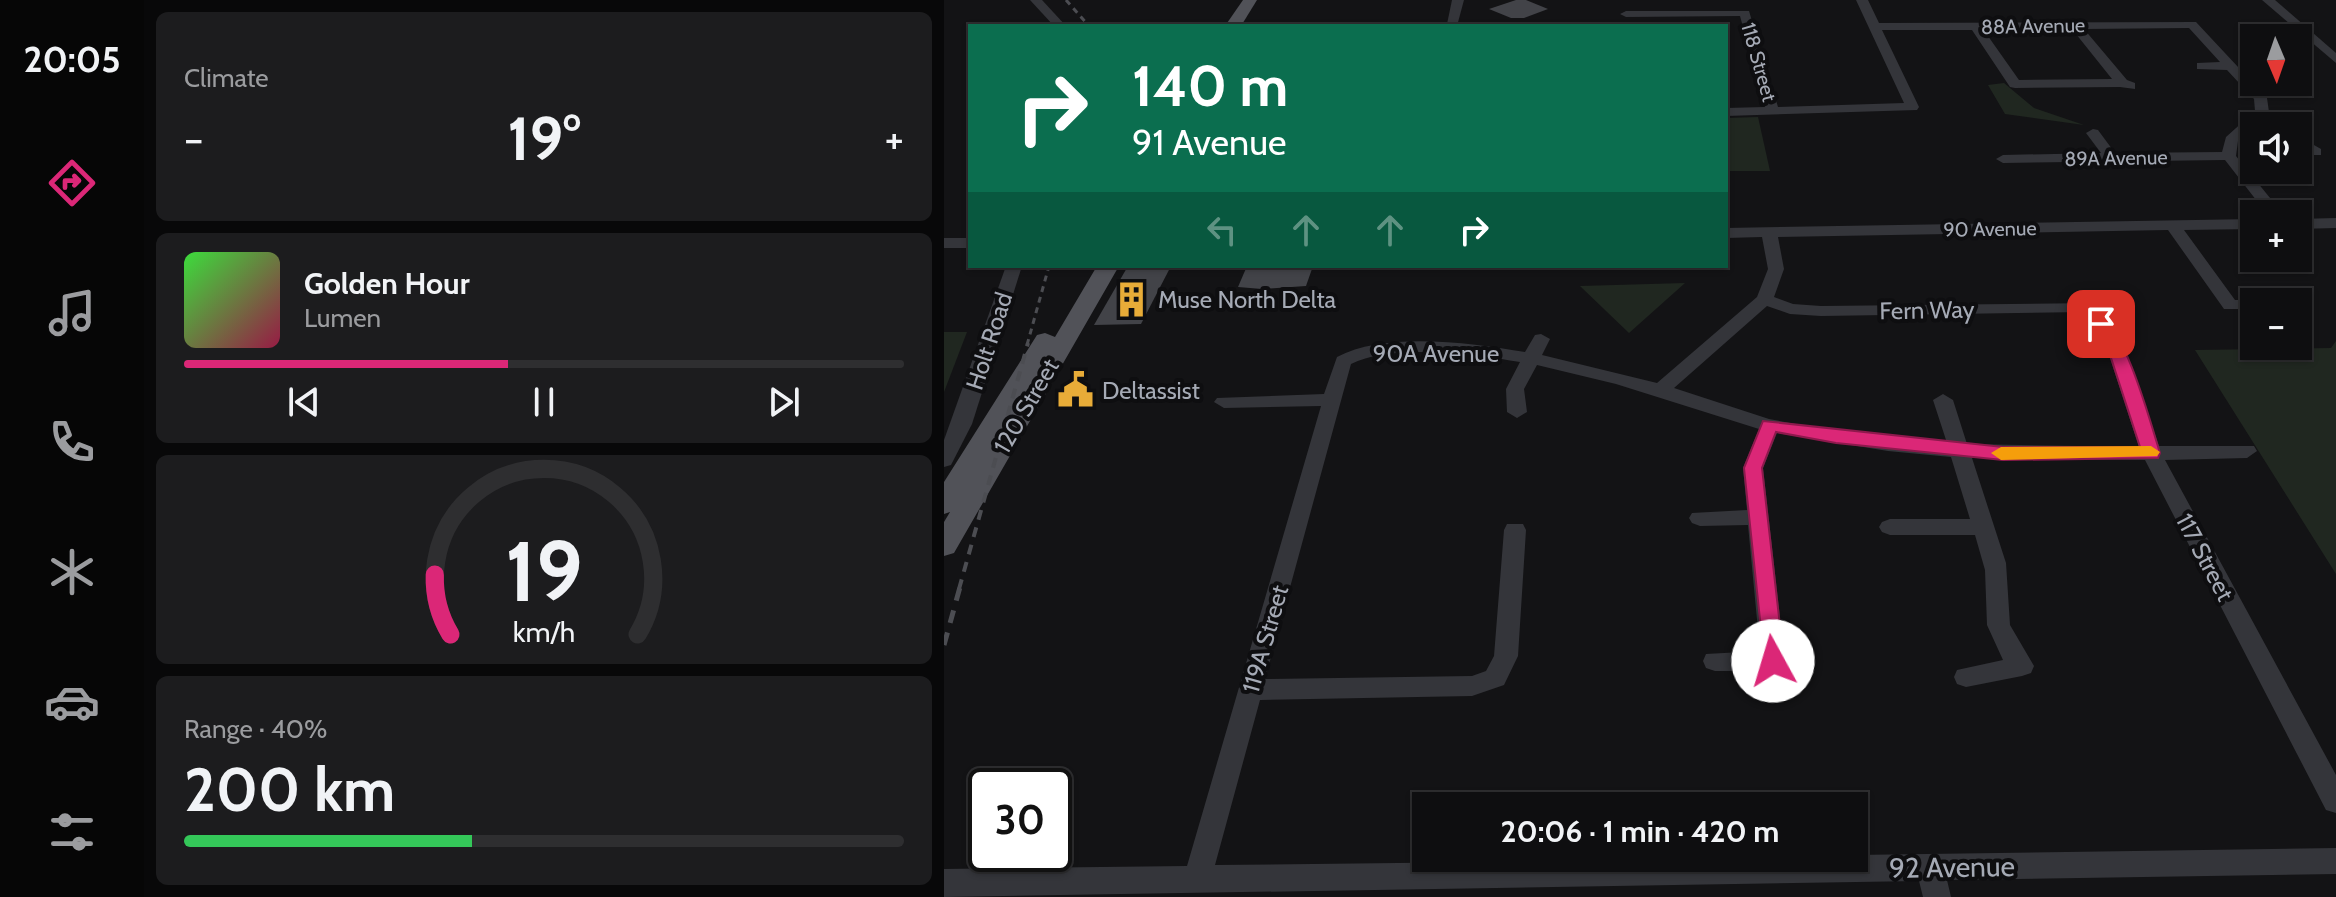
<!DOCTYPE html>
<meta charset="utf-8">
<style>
body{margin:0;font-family:Cabin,sans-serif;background:#1c1c1e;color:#f1f3f6;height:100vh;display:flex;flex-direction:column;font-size:30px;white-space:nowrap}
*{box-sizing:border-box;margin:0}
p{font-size:26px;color:#9b9c9f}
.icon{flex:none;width:44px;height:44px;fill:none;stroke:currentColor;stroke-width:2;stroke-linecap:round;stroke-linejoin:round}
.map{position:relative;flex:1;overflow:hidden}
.details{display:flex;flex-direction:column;gap:12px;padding:12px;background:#080809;width:800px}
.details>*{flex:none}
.banner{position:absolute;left:24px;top:24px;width:760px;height:244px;border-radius:0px;box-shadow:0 2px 6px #0004,0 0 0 2px #2e2e30;background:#0b6e4f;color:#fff;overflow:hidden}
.needle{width:52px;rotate:178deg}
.controls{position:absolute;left:1296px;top:24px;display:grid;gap:16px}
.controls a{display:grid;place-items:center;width:72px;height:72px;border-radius:0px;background:#0e0e10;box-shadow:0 2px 6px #0004,0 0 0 2px #2e2e30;font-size:40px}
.speed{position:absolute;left:24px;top:768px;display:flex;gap:16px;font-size:40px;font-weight:700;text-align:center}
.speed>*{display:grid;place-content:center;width:104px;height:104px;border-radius:50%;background:#0e0e10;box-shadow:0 2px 6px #0004,0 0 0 2px #2e2e30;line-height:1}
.speed .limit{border:4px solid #111;border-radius:12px;background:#fff;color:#111}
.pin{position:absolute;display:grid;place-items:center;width:68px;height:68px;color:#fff;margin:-34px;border-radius:16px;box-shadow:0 4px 12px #0006}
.me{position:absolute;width:88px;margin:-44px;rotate:354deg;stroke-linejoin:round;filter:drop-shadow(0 0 6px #0008)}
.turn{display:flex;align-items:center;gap:28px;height:168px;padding:0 32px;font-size:36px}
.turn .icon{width:104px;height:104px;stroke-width:2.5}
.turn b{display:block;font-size:56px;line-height:68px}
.lanes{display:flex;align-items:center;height:76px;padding:0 32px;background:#0003;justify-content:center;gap:40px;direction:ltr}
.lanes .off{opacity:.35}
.big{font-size:60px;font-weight:700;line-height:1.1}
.details .widget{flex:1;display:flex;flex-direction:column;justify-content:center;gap:12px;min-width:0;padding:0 28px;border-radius:12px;background:#1c1c1e}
.details .dial{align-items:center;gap:0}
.dial svg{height:208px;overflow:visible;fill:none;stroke:#2e2e30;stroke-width:7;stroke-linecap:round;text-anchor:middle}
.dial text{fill:#f1f3f6;stroke:none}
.song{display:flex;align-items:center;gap:24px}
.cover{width:96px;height:96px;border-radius:12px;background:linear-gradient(135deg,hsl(120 70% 55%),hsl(340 70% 35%))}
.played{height:8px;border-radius:4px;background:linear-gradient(90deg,#db2777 45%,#2e2e30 45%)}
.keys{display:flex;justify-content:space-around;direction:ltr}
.heat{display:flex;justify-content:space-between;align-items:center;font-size:44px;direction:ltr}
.charge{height:12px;border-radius:6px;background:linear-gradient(90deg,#34c759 40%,#2e2e30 0)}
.trip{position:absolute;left:468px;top:792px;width:456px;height:80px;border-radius:0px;background:#0e0e10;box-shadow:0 2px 6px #0004,0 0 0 2px #2e2e30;font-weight:700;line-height:80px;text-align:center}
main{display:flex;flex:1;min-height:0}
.tabs{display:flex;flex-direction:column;width:144px;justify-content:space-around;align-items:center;background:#060606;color:#9b9c9f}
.tabs .icon{width:56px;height:56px}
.tabs .on{color:#db2777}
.tabs b{font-size:36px;color:#f1f3f6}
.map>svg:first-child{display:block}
</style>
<main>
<nav class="tabs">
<b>20:05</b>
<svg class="icon on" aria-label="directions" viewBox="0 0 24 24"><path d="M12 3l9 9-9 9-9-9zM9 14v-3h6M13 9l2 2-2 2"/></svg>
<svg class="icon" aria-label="music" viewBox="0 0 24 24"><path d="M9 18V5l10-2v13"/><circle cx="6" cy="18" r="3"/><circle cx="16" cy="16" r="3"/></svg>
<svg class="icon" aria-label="phone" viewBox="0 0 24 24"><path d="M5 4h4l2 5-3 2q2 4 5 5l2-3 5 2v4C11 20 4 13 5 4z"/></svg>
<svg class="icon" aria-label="climate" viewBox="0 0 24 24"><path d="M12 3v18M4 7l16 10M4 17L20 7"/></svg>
<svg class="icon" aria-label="car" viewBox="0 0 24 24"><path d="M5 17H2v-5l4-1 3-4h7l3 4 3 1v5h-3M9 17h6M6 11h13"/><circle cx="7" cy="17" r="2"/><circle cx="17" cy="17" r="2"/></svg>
<svg class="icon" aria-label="filters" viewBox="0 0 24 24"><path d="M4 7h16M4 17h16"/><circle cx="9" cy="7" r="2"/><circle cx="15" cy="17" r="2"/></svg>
</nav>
<section class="details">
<div class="widget"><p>Climate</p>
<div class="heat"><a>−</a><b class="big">19°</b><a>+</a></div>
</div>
<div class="widget">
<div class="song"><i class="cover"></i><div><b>Golden Hour</b><p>Lumen</p></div></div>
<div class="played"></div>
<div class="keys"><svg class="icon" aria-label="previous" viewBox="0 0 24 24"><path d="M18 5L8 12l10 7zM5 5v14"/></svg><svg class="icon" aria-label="pause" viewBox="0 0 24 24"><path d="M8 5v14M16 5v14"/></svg><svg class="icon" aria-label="next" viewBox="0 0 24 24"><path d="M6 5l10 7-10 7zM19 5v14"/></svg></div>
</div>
<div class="widget dial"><svg viewBox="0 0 100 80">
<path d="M14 69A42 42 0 1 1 86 69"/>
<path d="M14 69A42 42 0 0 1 8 46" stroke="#db2777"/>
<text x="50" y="56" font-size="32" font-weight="700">19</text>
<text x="50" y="72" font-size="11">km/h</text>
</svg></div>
<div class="widget"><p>Range · 40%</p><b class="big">200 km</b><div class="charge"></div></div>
</section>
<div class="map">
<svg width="1392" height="897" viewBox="0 0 1392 897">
<rect width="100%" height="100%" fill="#131315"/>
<!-- green -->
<g fill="#202720">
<polygon points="1060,83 1090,108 1140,125 1061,114 1044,85"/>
<polygon points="814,117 826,171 782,171 782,118"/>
<polygon points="741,283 685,333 636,286"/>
<polygon points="0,332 23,332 0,392"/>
<polygon points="1392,341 1392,574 1251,350 1387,348"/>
</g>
<!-- building -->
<g fill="#424348">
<polygon points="572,0 582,0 604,9 580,18 567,18 545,9"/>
<polygon points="184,266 227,266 197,324 150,325"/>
<polygon points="303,266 369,266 362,286 318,289 294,287"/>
</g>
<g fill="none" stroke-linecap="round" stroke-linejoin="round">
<!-- minor -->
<g fill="#34353a" fill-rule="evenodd">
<polygon points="86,0 98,0 122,26 110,26"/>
<polygon points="508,0 520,0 513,26 503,24"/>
<path d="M912 0H924L935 23 1252 22 1323 98 1325 112 1294 141 1292 156 1339 214H1323L1281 160 1059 163 1052 159 1059 155 1157 153 1142 133 1149 129 1154 130 1171 153 1278 152 1282 137 1311 111 1310 99 1283 70 1253 69V63L1276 62 1245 28 1140 29 1183 80 1191 83V89L1176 87 1071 88 1066 87 1028 30H938L975 107 973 110 782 116V108L821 107 796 16 682 17 676 14 682 11H805L834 107 960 103ZM1039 29H1128L1168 79 1075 80Z"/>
<polygon points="1318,0 1331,0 1392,53 1392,63"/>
<polygon points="1354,136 1377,149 1377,155 1367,155 1354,146"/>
<polygon points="1392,218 1392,228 1354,229 1354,219"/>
<path d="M1310 219V229L1240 230 1291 300H1316L1310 302V309H1280L1224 230 834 237 840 269 830 297 849 304 877 306 1153 303 1184 358 1215 446H1310L1313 451 1303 458 1221 460 1392 775V813L1382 810 1201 460 1028 458 1062 563 1066 625 1090 666 1087 673 1078 676 1022 687 1013 684 1010 677 1013 670 1059 660 1043 625 1041 570 1031 535H946L938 532 935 527 938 522 946 519H1026L1007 457 944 451 833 433 819 468 841 661 838 668 829 671H771L762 668 759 661 762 654 816 651 804 525 756 526 748 523 745 518 748 513 803 510 799 468 815 429 672 384 593 365 580 389 583 412 573 418 563 412 562 389 576 362C532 354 447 343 407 364L321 679 528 676 542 671 550 656 560 530 563 524H579L582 530 574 656 560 685 528 696 316 700 271 865 910 858V855L1392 848V874L1003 880 1007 897H979L975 881 0 897V869L243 866 377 406 280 408 270 402 273 398 380 394 393 357C442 331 527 343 581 352L591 335 597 334 606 339 598 355 713 383 813 297 824 269 818 237 782 238V228ZM823 306 846 314 877 316 1141 312 1166 358 1195 447 1023 444 1009 400 999 394 989 400 1003 443 884 430 825 419 730 388Z"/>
<rect x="0" y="238" width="26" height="10"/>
<polygon points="62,266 78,266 28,424 7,465 0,467 0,440"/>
</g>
<!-- major -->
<g fill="#515258" fill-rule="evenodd">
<polygon points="299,0 313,0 297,26 281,26"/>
<polygon points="153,266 175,266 10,553 0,556 0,522 6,512 0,514 0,482 93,335 101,333 111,337"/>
</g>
<!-- rail-far2 -->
<g stroke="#4c4d52" stroke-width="3" stroke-dasharray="6 5" stroke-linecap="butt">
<polyline points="122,0 145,26"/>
<polyline points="83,345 105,266"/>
</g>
<!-- rail-far1 -->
<polyline stroke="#4c4d52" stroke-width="4" stroke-dasharray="10 8" stroke-linecap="butt" points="15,589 84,343"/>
<!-- rail -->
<polyline stroke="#4c4d52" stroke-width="5" stroke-dasharray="13 10" stroke-linecap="butt" points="0,645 16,587"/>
</g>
<!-- route -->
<path fill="#db2777" stroke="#8e194d" stroke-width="2" d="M1157 319C1181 327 1208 428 1216 453L1214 458 1059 460 892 443 832 432 818 468 840 661 837 667H821L800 468 819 421 1059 447H1196L1167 358 1149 324Z"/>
<!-- slow -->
<polygon fill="#f59e0b" points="1207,446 1216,452 1213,456 1057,460 1047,453 1057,447"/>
<!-- icons -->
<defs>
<symbol id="building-bare" viewBox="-9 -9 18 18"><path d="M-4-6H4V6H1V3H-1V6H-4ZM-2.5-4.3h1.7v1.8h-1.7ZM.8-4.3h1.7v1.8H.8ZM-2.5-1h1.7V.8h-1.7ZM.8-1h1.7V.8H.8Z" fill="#e8ac38" stroke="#0e0e10" stroke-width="2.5" paint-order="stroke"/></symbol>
<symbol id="civic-bare" viewBox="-9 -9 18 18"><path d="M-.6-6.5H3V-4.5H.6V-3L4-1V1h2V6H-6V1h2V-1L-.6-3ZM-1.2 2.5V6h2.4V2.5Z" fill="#e8ac38" stroke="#0e0e10" stroke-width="2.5" paint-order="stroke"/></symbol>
</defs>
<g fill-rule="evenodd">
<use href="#building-bare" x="162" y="274" width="51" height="51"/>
<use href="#civic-bare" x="106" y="364" width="51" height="51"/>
</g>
<g text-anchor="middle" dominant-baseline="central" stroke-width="8" stroke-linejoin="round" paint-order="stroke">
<!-- far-street labels -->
<g font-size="20" fill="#a5aab5" stroke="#0e0e10">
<text transform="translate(1089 26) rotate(-1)">88A Avenue</text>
<text transform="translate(815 62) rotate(74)">118 Street</text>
<text transform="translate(1172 158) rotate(-1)">89A Avenue</text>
<text transform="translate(1046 229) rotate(-1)">90 Avenue</text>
</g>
<!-- poi labels -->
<g font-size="24" fill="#a5aab5" stroke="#0e0e10" text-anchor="start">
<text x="214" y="299">Muse North Delta</text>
<text x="158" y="390">Deltassist</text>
</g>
<!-- street labels -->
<g font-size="24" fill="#a5aab5" stroke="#0e0e10">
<text transform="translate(983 310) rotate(-1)">Fern Way</text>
<text transform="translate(45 341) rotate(-72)">Holt Road</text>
<text x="492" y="353">90A Avenue</text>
<text transform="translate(82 406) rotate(-60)">120 Street</text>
<text transform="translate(1261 557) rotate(62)">117 Street</text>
<text transform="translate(321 639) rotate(-74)">119A Street</text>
</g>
<!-- near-street labels -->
<g font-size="28" fill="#a5aab5" stroke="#0e0e10">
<text transform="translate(1008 867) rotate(-1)">92 Avenue</text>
</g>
</g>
</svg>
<div class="controls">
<a><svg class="needle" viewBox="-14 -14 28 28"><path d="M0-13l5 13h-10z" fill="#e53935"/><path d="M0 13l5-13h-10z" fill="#9b9c9f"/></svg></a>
<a><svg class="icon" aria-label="sound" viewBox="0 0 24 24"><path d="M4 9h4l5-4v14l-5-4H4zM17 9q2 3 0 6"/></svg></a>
<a>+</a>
<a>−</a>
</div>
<div class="speed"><div class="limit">30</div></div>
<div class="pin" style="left:1157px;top:324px;background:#d93025"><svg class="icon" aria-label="arrive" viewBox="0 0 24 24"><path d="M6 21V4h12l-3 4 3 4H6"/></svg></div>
<svg class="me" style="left:829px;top:661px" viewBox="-20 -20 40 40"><circle r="19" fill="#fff"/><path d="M0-13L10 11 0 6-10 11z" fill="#db2777"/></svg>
<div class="trip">20:06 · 1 min · 420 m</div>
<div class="banner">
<div class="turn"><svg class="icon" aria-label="right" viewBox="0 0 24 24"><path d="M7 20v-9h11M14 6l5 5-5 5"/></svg><div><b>140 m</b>91 Avenue</div></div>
<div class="lanes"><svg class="icon off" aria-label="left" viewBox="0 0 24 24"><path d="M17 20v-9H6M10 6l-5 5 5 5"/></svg><svg class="icon off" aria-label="ahead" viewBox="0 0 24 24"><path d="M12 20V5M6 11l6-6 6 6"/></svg><svg class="icon off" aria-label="ahead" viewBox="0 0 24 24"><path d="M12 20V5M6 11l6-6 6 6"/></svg><svg class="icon" aria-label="right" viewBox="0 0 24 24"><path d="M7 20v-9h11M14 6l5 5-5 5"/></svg></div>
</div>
</div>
</main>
